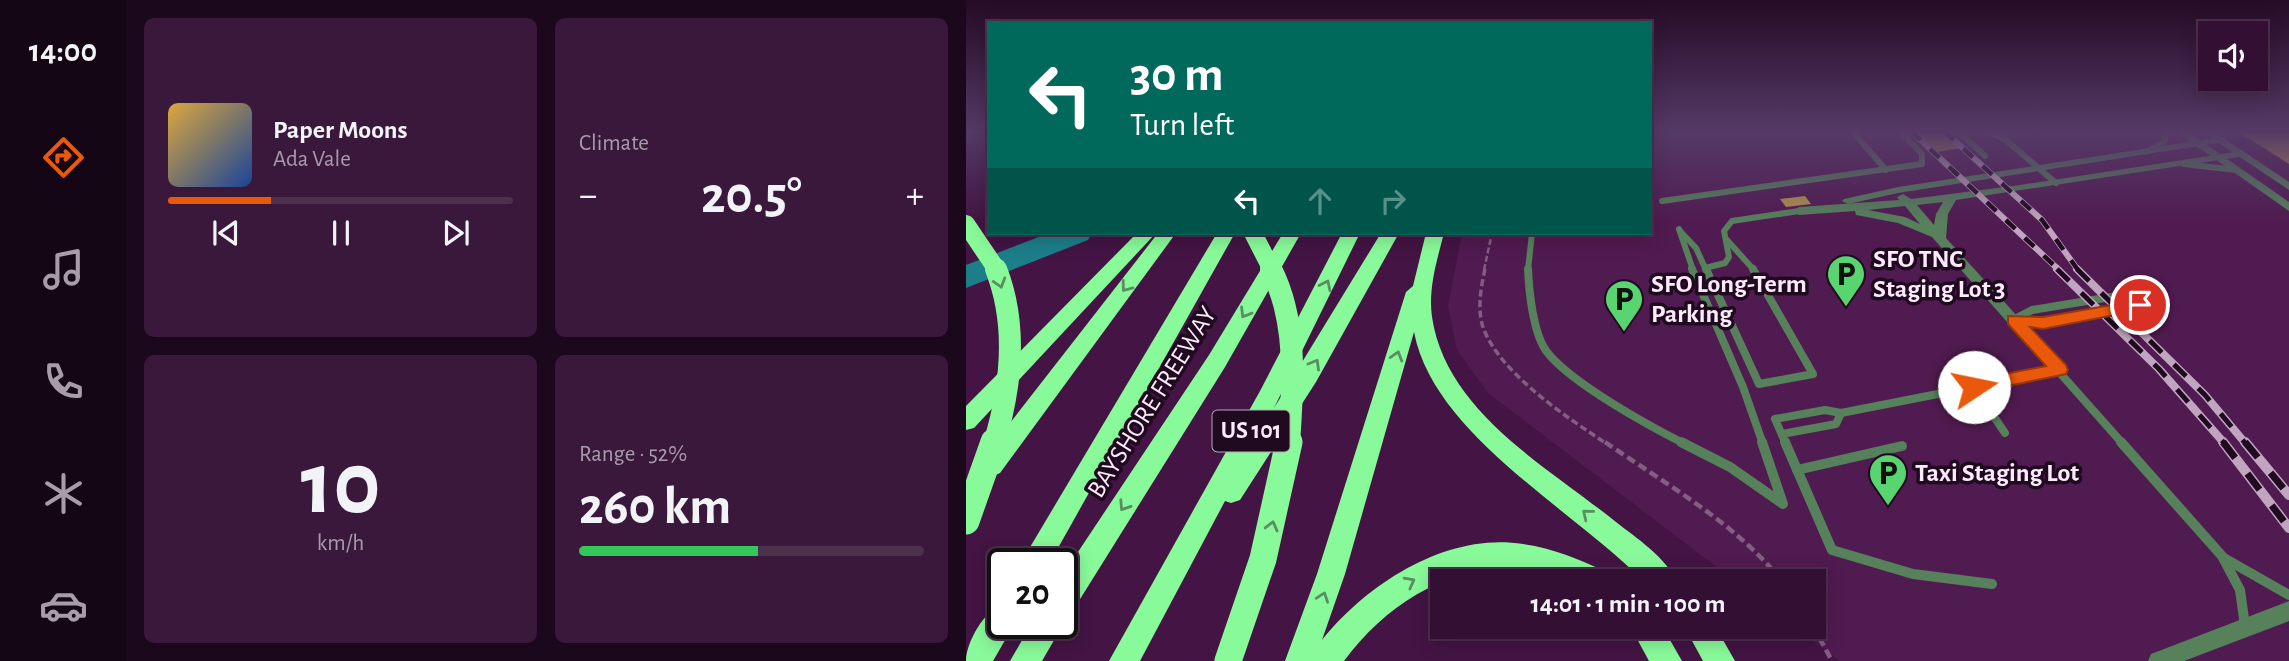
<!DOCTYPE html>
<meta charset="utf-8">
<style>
body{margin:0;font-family:"Alegreya Sans",sans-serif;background:#3a183b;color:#f1f3f6;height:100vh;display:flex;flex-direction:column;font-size:26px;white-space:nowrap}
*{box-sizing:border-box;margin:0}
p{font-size:23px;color:#a89cac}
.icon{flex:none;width:38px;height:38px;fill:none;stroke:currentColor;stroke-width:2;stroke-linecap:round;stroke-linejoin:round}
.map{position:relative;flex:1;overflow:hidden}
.panel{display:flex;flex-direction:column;gap:18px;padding:18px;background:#1c081c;width:840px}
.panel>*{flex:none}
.top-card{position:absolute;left:21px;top:21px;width:665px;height:214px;border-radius:0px;box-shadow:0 4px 18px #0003,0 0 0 2px #4d2f4e;background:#00695c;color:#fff;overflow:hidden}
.tools{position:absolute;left:1232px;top:21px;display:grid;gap:14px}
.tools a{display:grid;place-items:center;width:70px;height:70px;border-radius:0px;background:#320f33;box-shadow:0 4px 18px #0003,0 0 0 2px #4d2f4e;font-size:35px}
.speed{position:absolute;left:21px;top:548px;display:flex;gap:14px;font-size:35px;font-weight:700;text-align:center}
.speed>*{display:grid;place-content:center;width:91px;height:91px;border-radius:50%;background:#320f33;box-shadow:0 4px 18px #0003,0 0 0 2px #4d2f4e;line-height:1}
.speed .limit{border:4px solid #111;border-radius:10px;background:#fff;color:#111}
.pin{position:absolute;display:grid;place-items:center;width:60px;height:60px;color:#fff;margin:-30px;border:4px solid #fff;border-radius:50%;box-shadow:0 2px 7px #0007}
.me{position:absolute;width:77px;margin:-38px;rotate:79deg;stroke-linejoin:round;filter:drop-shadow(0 0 5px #0008)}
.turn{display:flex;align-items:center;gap:24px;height:147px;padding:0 28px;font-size:32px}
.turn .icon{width:91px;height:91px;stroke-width:2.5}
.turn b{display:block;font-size:49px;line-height:60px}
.lanes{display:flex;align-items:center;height:66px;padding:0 28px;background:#0003;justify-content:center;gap:35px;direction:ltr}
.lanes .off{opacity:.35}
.big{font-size:52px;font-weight:700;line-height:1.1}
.panel .tile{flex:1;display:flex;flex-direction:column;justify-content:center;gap:10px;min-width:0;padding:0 24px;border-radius:10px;background:#3a183b}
.panel .dial{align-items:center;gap:0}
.dial b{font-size:91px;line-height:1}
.song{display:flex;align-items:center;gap:21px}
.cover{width:84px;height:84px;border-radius:10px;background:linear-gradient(135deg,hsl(40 70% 55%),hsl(220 70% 35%))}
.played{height:7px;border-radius:4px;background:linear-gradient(90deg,#ea580c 30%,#4d2f4e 30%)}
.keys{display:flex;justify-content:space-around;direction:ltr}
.heat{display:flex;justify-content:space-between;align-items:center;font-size:38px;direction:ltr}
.charge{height:10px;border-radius:5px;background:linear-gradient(90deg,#34c759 52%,#4d2f4e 0)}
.panel .tiles{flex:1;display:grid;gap:18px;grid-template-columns:repeat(2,1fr)}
.trip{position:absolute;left:464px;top:569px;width:396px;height:70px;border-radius:0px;background:#320f33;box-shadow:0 4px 18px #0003,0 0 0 2px #4d2f4e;font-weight:700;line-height:70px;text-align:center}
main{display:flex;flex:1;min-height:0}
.menu{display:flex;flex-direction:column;width:126px;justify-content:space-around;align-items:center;background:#140614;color:#a89cac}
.menu .icon{width:49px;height:49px}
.menu .current{color:#ea580c}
.menu b{font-size:32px;color:#f1f3f6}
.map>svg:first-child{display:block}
</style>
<main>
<nav class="menu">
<b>14:00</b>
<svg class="icon current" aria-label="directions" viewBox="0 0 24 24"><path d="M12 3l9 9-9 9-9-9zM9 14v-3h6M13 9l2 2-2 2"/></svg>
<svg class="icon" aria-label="music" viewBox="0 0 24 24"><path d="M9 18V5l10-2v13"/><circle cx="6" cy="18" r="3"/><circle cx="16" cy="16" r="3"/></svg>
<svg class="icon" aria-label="phone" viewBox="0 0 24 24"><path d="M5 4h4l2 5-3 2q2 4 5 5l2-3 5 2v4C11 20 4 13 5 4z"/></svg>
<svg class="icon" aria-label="climate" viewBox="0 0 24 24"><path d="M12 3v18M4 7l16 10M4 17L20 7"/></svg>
<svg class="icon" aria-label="car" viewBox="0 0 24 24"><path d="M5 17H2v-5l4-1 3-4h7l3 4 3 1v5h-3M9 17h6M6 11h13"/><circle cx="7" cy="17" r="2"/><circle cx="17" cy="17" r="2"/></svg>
</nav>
<section class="panel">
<div class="tiles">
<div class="tile">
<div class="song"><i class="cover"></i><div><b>Paper Moons</b><p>Ada Vale</p></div></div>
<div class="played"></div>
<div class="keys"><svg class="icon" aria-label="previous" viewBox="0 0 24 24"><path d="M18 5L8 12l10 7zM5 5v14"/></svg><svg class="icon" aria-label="pause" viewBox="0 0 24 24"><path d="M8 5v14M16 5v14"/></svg><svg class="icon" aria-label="next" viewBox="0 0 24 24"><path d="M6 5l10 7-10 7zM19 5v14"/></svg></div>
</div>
<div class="tile"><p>Climate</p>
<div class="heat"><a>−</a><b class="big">20.5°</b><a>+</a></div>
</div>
<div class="tile dial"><b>10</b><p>km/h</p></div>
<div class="tile"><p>Range · 52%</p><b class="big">260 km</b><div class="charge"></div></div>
</div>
</section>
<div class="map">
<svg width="1323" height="661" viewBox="0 0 1323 661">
<rect width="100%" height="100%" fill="#431444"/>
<!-- built -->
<polygon fill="#501b50" points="684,131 1323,131 1323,661 874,661 829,627 847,626 847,581 769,581 522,393 491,350 482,306 496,233 684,233"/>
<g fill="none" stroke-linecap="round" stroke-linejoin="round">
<!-- river -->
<polygon fill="#1c7e89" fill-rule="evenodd" points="83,233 126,233 122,240 0,288 0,265"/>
</g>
<!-- building -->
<g fill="#b2944c">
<polygon points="949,131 975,131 994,148 971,152"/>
<polygon points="1271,131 1323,131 1323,164"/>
<polygon points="839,196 845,204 820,207 814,199"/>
</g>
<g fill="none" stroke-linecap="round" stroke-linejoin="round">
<!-- path-far2 -->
<polyline stroke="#835e83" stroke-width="2.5" stroke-dasharray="6 2.5" stroke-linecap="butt" points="518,270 526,233"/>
<!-- path-far1 -->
<path stroke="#835e83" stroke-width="3.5" stroke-dasharray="7 3.5" stroke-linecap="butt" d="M519 269C515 287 511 309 517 327 533 373 602 418 641 444"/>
<!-- path -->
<g stroke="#835e83" stroke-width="4.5" stroke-dasharray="9 4.5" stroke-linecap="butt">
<path d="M639 442C701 485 768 522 816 581"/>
<polyline points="847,626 866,661"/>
</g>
<!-- service-far2 -->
<g stroke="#56815b" stroke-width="6">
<polyline points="886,131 920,170"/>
<polyline points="992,131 1019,156"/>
<polyline points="1023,131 1041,141 1090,183"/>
<polyline points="1036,131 1041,141"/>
<polyline points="1182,151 1198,142 1201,131"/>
<polyline points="1218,164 1270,170"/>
<polyline points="696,201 956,164 956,154 934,131"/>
<polyline points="713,229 727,270"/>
<polyline points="714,231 730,248 740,270"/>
<polyline points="761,240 788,270"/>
<polyline points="739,268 759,263 763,257 758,231 766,221 833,211"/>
<polyline points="562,270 566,233"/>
</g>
<!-- service-far1 -->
<g stroke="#56815b" stroke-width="8">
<path d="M562 269C563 291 567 334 581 352 605 383 683 426 719 444"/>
<polyline points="726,269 777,387 797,444"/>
<polyline points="740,269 793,384 847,374 787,269"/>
<polyline points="1047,320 1157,444"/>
<polyline points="1047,320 1077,323 1174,305"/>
<polyline points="1047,320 1066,310 1163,294"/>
<polyline points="1008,387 1039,433"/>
<polyline points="816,434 870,424 875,413"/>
<polyline points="820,444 809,419 859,410 875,413 1094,370"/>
</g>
<!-- service -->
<g stroke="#56815b" stroke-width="10">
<polyline points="715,442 764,467 817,504 796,442"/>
<polyline points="819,442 866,550 947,574 1026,584"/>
<polyline points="1155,442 1256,556 1274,590 1279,626"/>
<polyline points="831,470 936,446"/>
<polyline points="1258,558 1323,595"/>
</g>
<!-- minor -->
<g fill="#56815b" fill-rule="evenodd">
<polygon points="1254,137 1258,138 1258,142 932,193 882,204 876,201 878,199 932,187"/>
<path d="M1275 151 1279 152V156L990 200 982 214 980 238 1052 317 1054 320 1052 323H1042L966 237 932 223 890 215 889 211 833 215 827 211 833 207 933 200 931 197 937 194 945 199 1054 185ZM977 202 970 214 968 225 951 205ZM939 206 954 224 939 217 902 210Z"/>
</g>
<!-- tertiary -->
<g fill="#56815b" fill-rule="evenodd">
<polygon points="1209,131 1221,131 1323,202 1323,211"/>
<polygon points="1235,131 1247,131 1323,182 1323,190"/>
<polygon points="1323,601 1323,621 1218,661 1182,661 1185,654"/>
</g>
<!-- motorway -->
<g fill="#89fa9a" fill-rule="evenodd">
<polygon points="171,233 190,233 8,428 0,430 0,406"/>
<polygon points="192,233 210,233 34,473 25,477 16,473 13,466 16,459"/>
<polygon points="251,233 269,233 83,564 54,564"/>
<polygon points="317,233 335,233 259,367 106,612 96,616 96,576 243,355"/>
<polygon points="376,233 394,233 308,408 415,233 433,233 350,382 274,500 265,503 259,501 174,661 143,661 294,391"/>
<path d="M460 233H478C471 260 462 289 466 317 480 412 582 467 650 522 670 538 700 557 710 581H677C607 509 468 435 448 332L379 574 356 640C402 583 481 532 557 544 587 548 612 559 639 571L643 581C630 581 612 584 600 581 584 577 569 569 552 569 480 566 420 605 378 661H319L351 574 440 292 447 286Z"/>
<path d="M37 603V623H49L27 661H0C0 642 19 610 37 603Z"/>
<polygon points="96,620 98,623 76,661 44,661 66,623 96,623"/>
<polygon points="664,626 696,626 716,661 683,661"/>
<polygon points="718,626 749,626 769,661 737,661"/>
</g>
<defs>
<g id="rail-far2">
<polyline points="945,131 1093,270"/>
<polyline points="978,131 1076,220 1112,270"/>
</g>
<g id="rail-far1">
<polyline points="1091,269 1193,369 1259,444"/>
<polyline points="1111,269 1239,395 1280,444"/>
</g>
<g id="rail">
<polyline points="1257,442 1323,528"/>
<polyline points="1279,442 1323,495"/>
</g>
</defs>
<!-- rail-far2 casing -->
<use href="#rail-far2" stroke="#c1a5c0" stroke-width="6"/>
<!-- rail-far1 casing -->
<use href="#rail-far1" stroke="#c1a5c0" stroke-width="8"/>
<!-- rail casing -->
<use href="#rail" stroke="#c1a5c0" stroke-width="10"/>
<!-- rail-far2 -->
<use href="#rail-far2" stroke="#1f0a1f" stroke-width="4.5" stroke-dasharray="13" stroke-linecap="butt"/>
<!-- rail-far1 -->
<use href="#rail-far1" stroke="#1f0a1f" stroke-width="5" stroke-dasharray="17" stroke-linecap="butt"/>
<!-- rail -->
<use href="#rail" stroke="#1f0a1f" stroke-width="7" stroke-dasharray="20" stroke-linecap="butt"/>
<!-- motorway-bridge-far2 -->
<g stroke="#89fa9a" stroke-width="18">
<polyline points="0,224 31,270"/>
<polyline points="287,233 306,270"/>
</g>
<!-- motorway-bridge-far1 -->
<g stroke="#89fa9a" stroke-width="22">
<path d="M305 269C332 322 327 386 323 444"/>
<path d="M28 444C45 388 52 325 30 269"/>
</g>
<!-- motorway-bridge -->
<g stroke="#89fa9a" stroke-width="27">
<polyline points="0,521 28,442"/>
<polyline points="262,661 297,559 323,442"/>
</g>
</g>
<!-- one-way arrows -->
<defs><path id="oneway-chevron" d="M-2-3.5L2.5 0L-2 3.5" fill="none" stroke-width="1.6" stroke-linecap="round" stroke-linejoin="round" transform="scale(1.75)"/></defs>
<g stroke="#598e63">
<use href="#oneway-chevron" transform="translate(34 283) rotate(73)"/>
<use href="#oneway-chevron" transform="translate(360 285) rotate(-64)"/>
<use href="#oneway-chevron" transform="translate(160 287) rotate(127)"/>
<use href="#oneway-chevron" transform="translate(279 313) rotate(121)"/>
<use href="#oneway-chevron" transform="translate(431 356) rotate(-73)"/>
<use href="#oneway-chevron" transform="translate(349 364) rotate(-60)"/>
<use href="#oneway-chevron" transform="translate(158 506) rotate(123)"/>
<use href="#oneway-chevron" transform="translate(621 514) rotate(-141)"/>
<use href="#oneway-chevron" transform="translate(306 526) rotate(-76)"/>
<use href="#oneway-chevron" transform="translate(444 582) rotate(-28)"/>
<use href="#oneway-chevron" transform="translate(357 597) rotate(-71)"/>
</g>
<!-- sky -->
<linearGradient id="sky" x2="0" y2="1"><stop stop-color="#250b25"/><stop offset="0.59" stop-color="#553a67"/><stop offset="1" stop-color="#553a67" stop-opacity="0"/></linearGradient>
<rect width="1323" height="223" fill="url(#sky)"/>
<!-- route -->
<polygon fill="#ea580c" stroke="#983908" stroke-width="2" points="1174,300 1179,301 1179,309 1077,329 1064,327 1100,365 1102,370 1100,374 1008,393 999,387 1008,380 1080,366 1042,324 1042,316 1077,317"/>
<!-- icons -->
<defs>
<symbol id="parking-pin" viewBox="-11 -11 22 30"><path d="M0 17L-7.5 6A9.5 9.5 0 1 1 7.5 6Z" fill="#58d570" stroke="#1f0a1f"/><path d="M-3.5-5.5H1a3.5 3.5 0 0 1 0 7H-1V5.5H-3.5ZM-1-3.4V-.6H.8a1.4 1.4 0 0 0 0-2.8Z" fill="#111"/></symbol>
</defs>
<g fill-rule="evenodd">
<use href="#parking-pin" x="858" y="252" width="44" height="60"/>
<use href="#parking-pin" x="636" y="277" width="44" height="60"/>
<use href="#parking-pin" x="900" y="451" width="44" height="60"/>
</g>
<g text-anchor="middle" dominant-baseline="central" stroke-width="7" stroke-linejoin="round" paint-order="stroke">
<!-- shield labels -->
<rect fill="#1f0a1f" stroke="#baa7b9" stroke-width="2" x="246.5" y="410.5" width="77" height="41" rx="5"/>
<g font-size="24" font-weight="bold" fill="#fceafb">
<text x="285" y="431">US 101</text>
</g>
<!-- poi labels -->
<g font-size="26" font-weight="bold" fill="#fceafb" stroke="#1f0a1f" text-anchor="start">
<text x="907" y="259">SFO TNC<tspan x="907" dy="30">Staging Lot 3</tspan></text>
<text x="685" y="284">SFO Long-Term<tspan x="685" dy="30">Parking</tspan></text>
<text x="949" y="473">Taxi Staging Lot</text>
</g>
<!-- street labels -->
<g font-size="26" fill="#fceafb" stroke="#1f0a1f">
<text transform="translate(186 402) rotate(-58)">BAYSHORE FREEWAY</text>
</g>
</g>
</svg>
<div class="tools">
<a><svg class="icon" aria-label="sound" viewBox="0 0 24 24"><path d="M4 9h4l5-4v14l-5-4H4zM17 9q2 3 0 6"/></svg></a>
</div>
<div class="speed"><div class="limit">20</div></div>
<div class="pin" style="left:1174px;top:305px;background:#d93025"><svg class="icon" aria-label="arrive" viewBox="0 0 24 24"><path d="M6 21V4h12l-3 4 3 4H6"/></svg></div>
<svg class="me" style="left:1008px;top:387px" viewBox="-20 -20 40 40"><circle r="19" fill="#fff"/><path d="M0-13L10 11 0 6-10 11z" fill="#ea580c"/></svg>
<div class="trip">14:01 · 1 min · 100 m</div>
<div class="top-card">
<div class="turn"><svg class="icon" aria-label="left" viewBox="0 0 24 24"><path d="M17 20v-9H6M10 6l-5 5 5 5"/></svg><div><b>30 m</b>Turn left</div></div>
<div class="lanes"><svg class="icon" aria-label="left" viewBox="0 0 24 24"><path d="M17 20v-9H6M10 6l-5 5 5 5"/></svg><svg class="icon off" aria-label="ahead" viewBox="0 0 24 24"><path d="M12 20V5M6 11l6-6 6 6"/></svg><svg class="icon off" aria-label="right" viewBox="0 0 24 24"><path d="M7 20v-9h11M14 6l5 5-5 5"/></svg></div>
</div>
</div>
</main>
